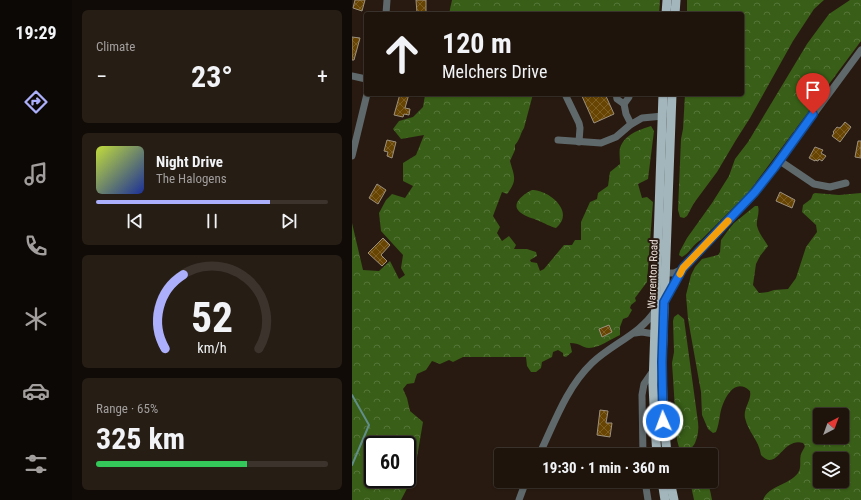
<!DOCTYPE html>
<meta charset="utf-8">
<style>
body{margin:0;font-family:"Roboto Condensed",sans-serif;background:#261d15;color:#f1f3f6;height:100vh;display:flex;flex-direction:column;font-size:15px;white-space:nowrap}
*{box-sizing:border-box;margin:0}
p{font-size:13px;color:#a19e9d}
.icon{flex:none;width:22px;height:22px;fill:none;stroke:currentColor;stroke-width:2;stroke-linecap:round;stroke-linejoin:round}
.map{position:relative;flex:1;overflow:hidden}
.panel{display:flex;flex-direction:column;gap:10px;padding:10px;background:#100b07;width:280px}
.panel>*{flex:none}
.top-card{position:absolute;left:12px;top:12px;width:380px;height:84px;border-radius:4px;box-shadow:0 1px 3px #0004,0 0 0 1px #3c332d;background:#1e140c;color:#f1f3f6;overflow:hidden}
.needle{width:26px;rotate:41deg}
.fabs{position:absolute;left:461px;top:408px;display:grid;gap:8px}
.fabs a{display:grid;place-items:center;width:36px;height:36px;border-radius:4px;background:#1e140c;box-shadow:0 1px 3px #0004,0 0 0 1px #3c332d;font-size:20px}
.speed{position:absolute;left:12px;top:436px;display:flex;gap:8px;font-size:20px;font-weight:700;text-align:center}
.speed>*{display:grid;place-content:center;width:52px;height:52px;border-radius:50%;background:#1e140c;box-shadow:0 1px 3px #0004,0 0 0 1px #3c332d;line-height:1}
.speed .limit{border:2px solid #111;border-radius:6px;background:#fff;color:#111}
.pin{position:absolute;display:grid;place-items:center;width:34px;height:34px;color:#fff;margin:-41px -17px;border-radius:50% 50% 50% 0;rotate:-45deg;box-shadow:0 0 4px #0007}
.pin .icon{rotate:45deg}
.me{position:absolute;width:44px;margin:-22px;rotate:358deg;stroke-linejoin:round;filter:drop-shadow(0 0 3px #0008)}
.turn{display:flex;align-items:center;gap:14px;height:84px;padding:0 12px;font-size:18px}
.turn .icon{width:52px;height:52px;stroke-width:2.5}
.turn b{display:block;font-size:28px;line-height:34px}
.big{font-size:30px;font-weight:700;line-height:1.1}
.panel .tile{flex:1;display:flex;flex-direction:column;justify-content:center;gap:6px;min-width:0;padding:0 14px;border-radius:6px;background:#261d15}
.panel .dial{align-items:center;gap:0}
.dial svg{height:104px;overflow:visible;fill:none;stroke:#3c332d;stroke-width:7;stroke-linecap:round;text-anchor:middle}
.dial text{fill:#f1f3f6;stroke:none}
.song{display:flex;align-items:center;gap:12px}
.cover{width:48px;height:48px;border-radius:6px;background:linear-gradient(135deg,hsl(70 70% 55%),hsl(230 70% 35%))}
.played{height:4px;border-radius:2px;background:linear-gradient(90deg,#acaffb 75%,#3c332d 75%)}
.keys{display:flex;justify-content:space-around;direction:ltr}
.heat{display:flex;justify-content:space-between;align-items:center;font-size:22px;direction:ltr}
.charge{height:6px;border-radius:3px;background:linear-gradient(90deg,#34c759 65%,#3c332d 0)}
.trip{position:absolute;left:142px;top:448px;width:224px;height:40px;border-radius:4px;background:#1e140c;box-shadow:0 1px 3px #0004,0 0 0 1px #3c332d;font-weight:700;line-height:40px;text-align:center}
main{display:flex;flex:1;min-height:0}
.tabs{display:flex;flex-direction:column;width:72px;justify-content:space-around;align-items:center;background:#0c0805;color:#a19e9d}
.tabs .icon{width:28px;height:28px}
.tabs .active{color:#acaffb}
.tabs b{font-size:18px;color:#f1f3f6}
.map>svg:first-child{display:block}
</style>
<main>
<nav class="tabs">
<b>19:29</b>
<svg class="icon active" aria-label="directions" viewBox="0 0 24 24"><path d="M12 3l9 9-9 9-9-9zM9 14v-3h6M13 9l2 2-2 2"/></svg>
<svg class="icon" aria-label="music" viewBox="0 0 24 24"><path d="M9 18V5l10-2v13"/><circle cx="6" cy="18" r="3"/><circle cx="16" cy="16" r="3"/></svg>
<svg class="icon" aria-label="phone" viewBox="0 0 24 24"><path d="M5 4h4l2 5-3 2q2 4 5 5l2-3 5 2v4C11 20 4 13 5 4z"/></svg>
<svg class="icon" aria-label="climate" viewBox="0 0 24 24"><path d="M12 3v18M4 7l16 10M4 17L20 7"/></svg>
<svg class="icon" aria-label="car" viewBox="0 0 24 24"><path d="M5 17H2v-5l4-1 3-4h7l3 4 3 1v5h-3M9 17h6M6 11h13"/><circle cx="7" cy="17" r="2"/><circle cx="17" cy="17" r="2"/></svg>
<svg class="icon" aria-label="filters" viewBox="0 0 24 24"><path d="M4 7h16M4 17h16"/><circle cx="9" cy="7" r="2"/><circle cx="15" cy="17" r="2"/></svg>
</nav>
<section class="panel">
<div class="tile"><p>Climate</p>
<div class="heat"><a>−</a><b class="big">23°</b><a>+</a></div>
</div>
<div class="tile">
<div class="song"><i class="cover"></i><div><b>Night Drive</b><p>The Halogens</p></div></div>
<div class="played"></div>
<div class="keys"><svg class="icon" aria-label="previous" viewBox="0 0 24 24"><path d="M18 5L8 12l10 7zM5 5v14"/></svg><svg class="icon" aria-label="pause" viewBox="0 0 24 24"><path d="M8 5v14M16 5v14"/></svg><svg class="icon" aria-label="next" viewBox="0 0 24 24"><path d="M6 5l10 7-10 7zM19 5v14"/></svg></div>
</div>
<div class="tile dial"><svg viewBox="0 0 100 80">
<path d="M14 69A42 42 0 1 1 86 69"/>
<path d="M14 69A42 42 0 0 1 28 12" stroke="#acaffb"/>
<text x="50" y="56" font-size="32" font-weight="700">52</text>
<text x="50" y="72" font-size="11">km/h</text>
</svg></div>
<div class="tile"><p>Range · 65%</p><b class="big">325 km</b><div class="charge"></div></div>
</section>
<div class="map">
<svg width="509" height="500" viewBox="0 0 509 500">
<defs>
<pattern id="forest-crowns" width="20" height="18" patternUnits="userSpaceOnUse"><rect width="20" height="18" fill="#385e17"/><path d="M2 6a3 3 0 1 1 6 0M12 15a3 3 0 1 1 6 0" fill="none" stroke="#557538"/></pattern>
<pattern id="building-cross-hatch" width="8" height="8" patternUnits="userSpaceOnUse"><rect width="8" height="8" fill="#674402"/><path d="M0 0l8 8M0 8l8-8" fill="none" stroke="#7d5f26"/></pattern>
</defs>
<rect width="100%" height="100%" fill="#281a10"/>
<!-- forest -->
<g fill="url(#forest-crowns)" fill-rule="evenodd">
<polygon points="100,0 308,0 307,14 97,14"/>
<polygon points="335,0 472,0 462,9 441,41 398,118 384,140 365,172 342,203 335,216 332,218 328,217 326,210 329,139 331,129 333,94 390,94 390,14 335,14"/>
<path d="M498 0H509V41L396 193 349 240C341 244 338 253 330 257L327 255 328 251 335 238 360 203 377 176 383 159 396 142 455 44 477 14Z"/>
<path d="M86 94H181L172 128C168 134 168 140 163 145V150L158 161C162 176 166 180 155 194L150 192 141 216 148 227 145 233 150 241 157 236 164 245 162 249H175L184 252 185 256 178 260 179 262 185 263 188 271 192 269 212 245H220L223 240H229V222L238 202 245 199 246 193 256 186 258 172 268 164C268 159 267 152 268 148 273 134 287 130 299 126L302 131 296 179 286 184 290 198 295 197 301 202 295 282 283 298 284 301 279 305 278 308 280 310 276 317 271 319 268 327V335C259 339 247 348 237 348 231 348 228 343 218 343L220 352 214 357 211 356V353L206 350 201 352 200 357 190 362 189 368 184 372H179L175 366 174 357H111L101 362 97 360 88 364 80 361 74 370 65 374 62 383 55 384 51 389 55 398 58 411 71 422 62 475 49 500H0V223L11 270 27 271 38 261 47 279 53 275 49 268 51 255 29 231 27 213 34 200 40 194 53 198 61 186 51 181V163L64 155 72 135 49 139 41 129 47 121 61 117 71 107 73 95ZM21 445H55V479H21Z"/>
<path d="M180 190C197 190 224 212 204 228 199 227 192 223 187 221 181 218 174 217 169 213 157 204 172 194 180 190Z"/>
<path d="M463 193 487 195 509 193V500H411C417 485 436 486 446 473 450 467 447 461 449 454 450 451 452 449 453 446L451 443C430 437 425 473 409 455 407 440 396 432 393 418 391 408 400 400 398 391 385 379 376 392 371 404 367 413 368 423 364 432L361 433 356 429 350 415 349 392 336 319 334 295 339 275 343 267 350 259 366 255 368 252 369 240 377 229 382 223 403 206H406C408 214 404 219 405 226 407 234 412 239 416 246L408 256 404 264 401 285 407 293 416 292 422 290 436 289 444 278 454 247 465 232 464 225 450 212 451 205 459 199 461 194ZM468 415H490V437H468ZM468 459H490V481H468Z"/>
<path d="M326 314 332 319 346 422C347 429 346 436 343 443 341 447 337 449 338 455H329L325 440 320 363 322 352 321 321 322 317Z"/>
<polygon points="338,481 354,481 358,490 360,500 342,500"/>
</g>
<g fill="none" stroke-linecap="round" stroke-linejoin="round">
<!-- stream -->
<polyline stroke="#628d8a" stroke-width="2" points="0,395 17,425 0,465"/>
</g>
<!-- building -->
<g fill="url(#building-cross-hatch)" stroke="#9c907f">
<polygon points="3,0 13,0 10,11 1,8"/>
<polygon points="64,0 74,0 74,13 65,13"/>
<polygon points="0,37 8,38 2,60 0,60"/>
<polygon points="48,94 57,94 53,108 58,109 57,115 52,114 51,117 42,115"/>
<polygon points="229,94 253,94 262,114 242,123"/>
<polygon points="493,122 499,127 488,142 480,136 482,133 481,132 485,127 487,128 489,127"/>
<polygon points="35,140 44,142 40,158 35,156 36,152 32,151"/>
<polygon points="506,141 509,141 509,158 503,157"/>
<polygon points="463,147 471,150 469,153 474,156 470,161 467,159 466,161 463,160 463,161 457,158"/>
<polygon points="25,184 34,190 26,204 17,198"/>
<polygon points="428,192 443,200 440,208 424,201"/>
<polygon points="31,238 38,245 29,255 35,261 30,266 16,253"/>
<polygon points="257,325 260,332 250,337 247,329"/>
<polygon points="248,410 256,411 254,423 260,423 258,437 245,435"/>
</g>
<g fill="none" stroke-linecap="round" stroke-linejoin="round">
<!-- minor -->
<g stroke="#5f696c" stroke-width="7">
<polyline points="34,14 35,0"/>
<polyline points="0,76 14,79"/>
<polyline points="213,94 227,123 228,128 227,142"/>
<polyline points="264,94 265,99 272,104"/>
<polyline points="277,94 277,97 272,104 274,114 279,124"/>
<polyline points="206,140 249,143 264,137 278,125 290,118 311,116"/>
<polyline points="0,156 15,94"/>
<polyline points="428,161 462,184 478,187 494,183"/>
<polyline points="313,273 322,273 331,269"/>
<polyline points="313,301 331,268 396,201 417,175 509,50"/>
<polyline points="283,333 290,332 302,334"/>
<path d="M187 455C202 424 214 388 240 363 260 344 288 334 303 311"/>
<polyline points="291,455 290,395 292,384 301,371"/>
<polyline points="293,481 296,500"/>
<polyline points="167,500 174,481"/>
</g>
<!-- major -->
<g stroke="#a2b6bc" stroke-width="9">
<polyline points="314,14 315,0"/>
<polyline points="323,14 324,0"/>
<polyline points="305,455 303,426 301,385 311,94"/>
<polyline points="315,455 311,408 310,362 320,94"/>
<polyline points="310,481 313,500"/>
<polyline points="318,481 322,500"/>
</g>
</g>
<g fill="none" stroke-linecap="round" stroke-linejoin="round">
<defs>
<polyline id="route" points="311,421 310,362 312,302 331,268 403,192 422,168 461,114"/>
</defs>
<!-- route casing -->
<use href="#route" stroke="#114b97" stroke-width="10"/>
<!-- route -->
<use href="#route" stroke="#1a73e8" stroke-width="7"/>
<!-- slow -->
<polyline stroke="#f59e0b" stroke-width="7" points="328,274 331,268 376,221"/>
</g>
<g text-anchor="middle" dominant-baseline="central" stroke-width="4" stroke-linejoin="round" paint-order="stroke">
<!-- street labels -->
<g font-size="11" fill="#ece2db" stroke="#281a10">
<text transform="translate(301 274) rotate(-88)">Warrenton Road</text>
</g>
</g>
</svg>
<div class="fabs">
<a><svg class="needle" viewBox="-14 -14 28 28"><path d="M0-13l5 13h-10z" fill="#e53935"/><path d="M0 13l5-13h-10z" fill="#a19e9d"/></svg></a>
<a><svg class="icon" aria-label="layers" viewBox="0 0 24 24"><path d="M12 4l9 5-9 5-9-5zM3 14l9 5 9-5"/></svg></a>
</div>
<div class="speed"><div class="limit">60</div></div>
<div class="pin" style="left:461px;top:114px;background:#d93025"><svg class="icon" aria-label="arrive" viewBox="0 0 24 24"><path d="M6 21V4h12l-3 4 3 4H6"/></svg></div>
<svg class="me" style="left:311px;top:421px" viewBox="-20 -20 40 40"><circle r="17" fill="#1a73e8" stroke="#fff" stroke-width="3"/><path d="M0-11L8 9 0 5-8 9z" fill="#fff"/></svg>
<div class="trip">19:30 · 1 min · 360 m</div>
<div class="top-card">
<div class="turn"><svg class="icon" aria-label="ahead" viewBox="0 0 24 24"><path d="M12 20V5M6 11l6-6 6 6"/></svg><div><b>120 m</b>Melchers Drive</div></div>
</div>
</div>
</main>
